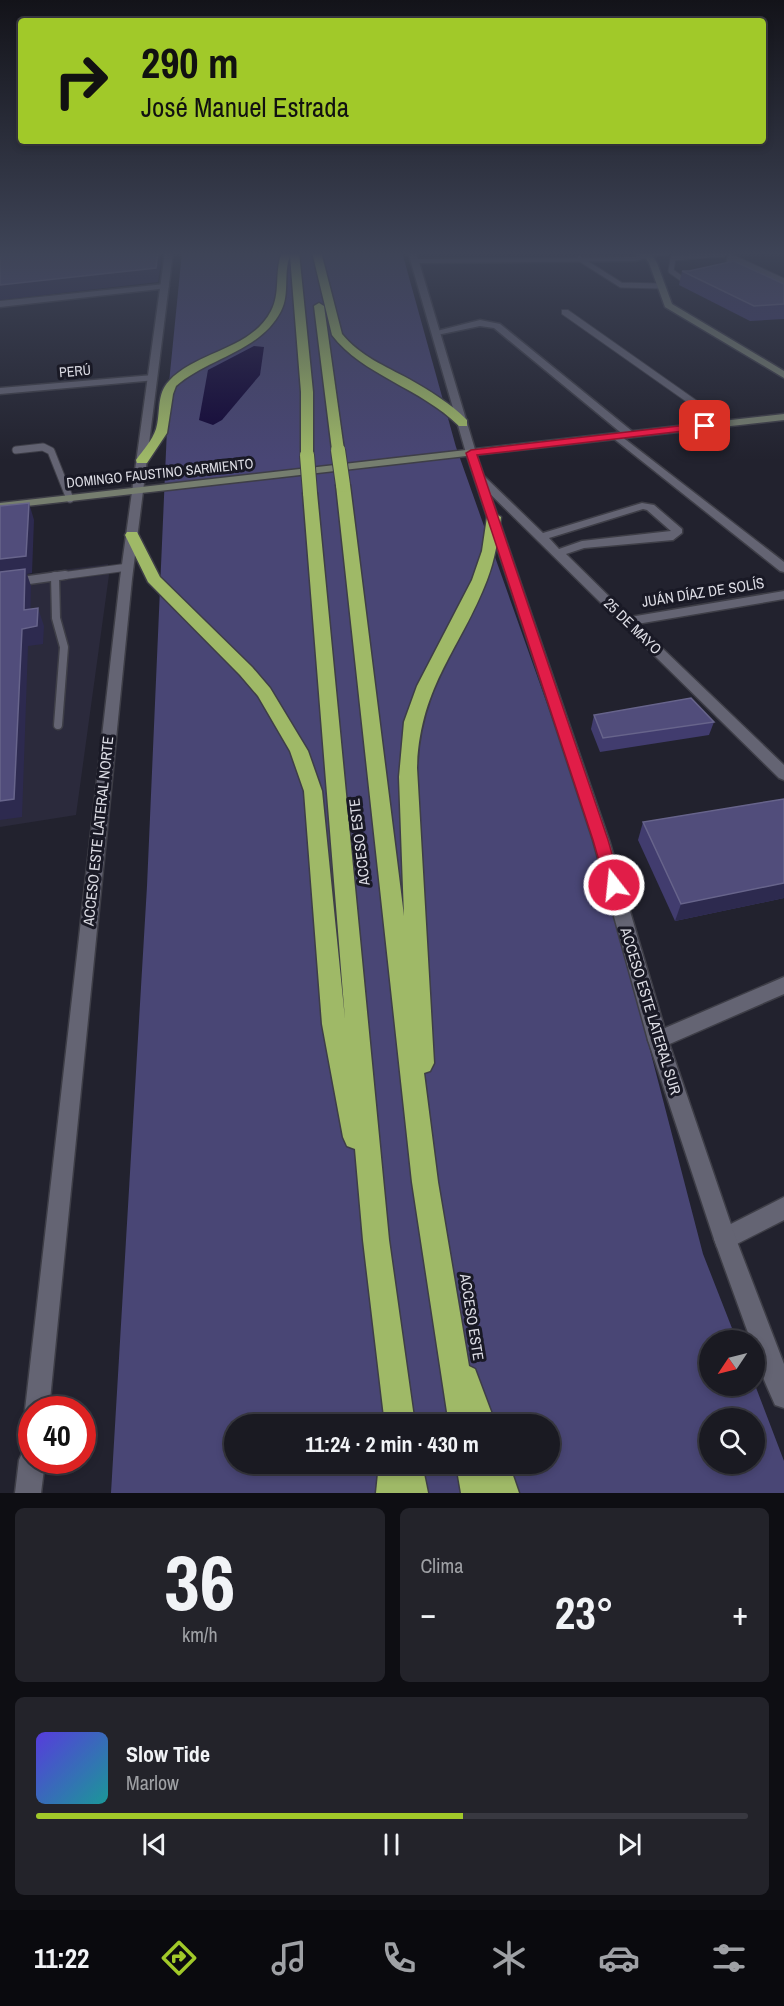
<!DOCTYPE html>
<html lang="es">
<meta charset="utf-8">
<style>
body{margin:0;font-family:"Archivo Narrow",sans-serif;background:#23232a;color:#f1f3f6;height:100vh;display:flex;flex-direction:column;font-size:22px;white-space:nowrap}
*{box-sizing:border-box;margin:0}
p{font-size:20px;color:#9fa1a5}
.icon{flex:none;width:33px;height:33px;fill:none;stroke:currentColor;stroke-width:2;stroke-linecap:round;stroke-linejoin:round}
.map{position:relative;height:1493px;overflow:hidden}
.drawer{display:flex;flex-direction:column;gap:15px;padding:15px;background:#0e0e13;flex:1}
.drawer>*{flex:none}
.top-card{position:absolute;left:18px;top:18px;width:748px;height:126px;border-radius:6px;box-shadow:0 3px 9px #0003,0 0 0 2px #383840;background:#a1c929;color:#111;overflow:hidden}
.needle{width:39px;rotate:235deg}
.controls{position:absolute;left:699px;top:1330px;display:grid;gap:12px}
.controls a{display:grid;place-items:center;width:66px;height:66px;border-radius:50%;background:#1a1a22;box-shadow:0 3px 9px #0003,0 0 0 2px #383840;font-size:30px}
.speed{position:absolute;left:18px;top:1396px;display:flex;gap:12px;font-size:30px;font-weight:700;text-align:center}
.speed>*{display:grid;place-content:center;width:78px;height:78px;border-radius:50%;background:#1a1a22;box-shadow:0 3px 9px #0003,0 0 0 2px #383840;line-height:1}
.speed .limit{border:9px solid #d22;background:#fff;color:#111}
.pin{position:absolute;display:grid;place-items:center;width:51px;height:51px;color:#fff;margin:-26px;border-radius:12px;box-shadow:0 3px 9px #0006}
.me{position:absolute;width:66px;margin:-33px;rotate:344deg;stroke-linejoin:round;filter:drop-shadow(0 0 4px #0008)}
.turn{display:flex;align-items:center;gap:21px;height:126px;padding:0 24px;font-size:27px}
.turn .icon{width:78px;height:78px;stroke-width:2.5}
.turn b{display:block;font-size:42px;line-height:51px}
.big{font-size:45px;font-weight:700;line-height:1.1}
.drawer .card{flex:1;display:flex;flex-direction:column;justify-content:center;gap:9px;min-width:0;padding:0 21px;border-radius:9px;background:#23232a}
.drawer .dial{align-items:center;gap:0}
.dial b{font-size:78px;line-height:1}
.song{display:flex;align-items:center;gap:18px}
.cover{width:72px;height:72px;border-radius:9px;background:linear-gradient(135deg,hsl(250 70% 55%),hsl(180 70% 35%))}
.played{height:6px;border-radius:3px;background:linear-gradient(90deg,#a1c929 60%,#383840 60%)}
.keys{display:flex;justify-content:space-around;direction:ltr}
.heat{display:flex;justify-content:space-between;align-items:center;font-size:33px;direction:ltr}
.drawer .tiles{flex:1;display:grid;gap:15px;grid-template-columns:1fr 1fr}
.card:last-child{grid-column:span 2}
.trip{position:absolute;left:224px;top:1414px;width:336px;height:60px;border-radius:30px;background:#1a1a22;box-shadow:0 3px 9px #0003,0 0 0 2px #383840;font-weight:700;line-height:60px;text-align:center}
.menu{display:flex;height:96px;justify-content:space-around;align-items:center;background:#0a0a0e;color:#9fa1a5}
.menu .icon{width:42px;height:42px}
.menu .selected{color:#a1c929}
.menu b{font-size:27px;color:#f1f3f6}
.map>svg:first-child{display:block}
</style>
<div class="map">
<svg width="784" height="1493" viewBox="0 0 784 1493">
<rect width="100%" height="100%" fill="#22222e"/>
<!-- built -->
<polygon fill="#2b2a3c" points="108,564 109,575 76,815 0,827 0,578"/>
<!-- green -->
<path fill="#494675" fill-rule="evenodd" d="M182 252H402L456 447 596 842 703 1254 737 1341H710V1386L755 1385 784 1461V1493H111L147 886 169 383ZM710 1419H754V1464H710ZM234 1425H549V1464H234Z"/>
<!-- water -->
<polygon fill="#120638" points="254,346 264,347 260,375 222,420 213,425 199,420 208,370"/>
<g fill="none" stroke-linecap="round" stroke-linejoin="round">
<defs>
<g id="service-far2">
<polyline points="730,256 729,261 740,268"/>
<polyline points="734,258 784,281"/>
<polyline points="580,259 621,285 660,286"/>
<polyline points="689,280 685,281 671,271 673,258 724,254"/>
</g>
<g id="service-far1">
<polyline points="16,450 43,447 51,451 70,499"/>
<polyline points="54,577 128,567"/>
</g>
<g id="service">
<polyline points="55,576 56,618 64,647 58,725"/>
<polyline points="0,584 65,575"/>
</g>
<polygon id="pedestrian" points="562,310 568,310 727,422 727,426 721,426 562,314"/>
<g id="minor">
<polygon points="656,252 672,252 635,261 415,263 411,261 415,259 635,257"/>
<polygon points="165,284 169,286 168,288 0,307 0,301"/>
<polygon points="480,320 500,324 633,432 633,436 625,436 494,328 480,326 437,335 433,332"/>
<polygon points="153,375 156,376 156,380 0,394 0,388"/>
<polygon points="617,433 784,562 784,572 780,571 613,438 613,434"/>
<path d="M481 476 485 477 543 533 642 503 654 505 682 529V533L673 540 584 548 566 554 630 617 784 591V599L637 624 784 765V780L779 778 477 481V477ZM643 509 647 510 671 531 582 541 559 549 549 538Z"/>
<polygon points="784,977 784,994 665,1046 658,1049 651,1046 648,1040 651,1034"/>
<polygon points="784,1197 784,1220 725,1250 717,1247 714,1239 717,1231"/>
</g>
<g id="tertiary">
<polygon points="165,252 173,252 132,579 49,1410 32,1410 32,1420 28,1419 25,1410 120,579"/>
<path d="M408 252H416L476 453 609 840 668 1040 736 1239 784 1364V1408L775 1405C767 1386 754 1362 754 1341H751L714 1239 648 1040 593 840 466 453Z"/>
<polygon points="32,1447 32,1461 45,1461 41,1493 15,1493 19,1460 23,1451"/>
</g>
<g id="secondary">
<polygon points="632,252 652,255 657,263 672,304 784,371 784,378 665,307 649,263 646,259"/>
<polygon points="784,414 784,420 0,509 0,503"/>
</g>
<g id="motorway">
<path d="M282 252H299L313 392V455L307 459 301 455V392L290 256C283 274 290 294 281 311 261 351 208 358 176 386L173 394 167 433 147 463H137L136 460C143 450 152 441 156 429 161 413 156 394 169 381 197 351 251 350 271 311 281 293 274 271 282 252Z"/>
<path d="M312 252H321L342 334C360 356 385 366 409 379 430 391 450 403 467 420V426H459C421 388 362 375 332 335Z"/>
<polygon points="319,303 324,306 344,450 338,454 332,450 314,306"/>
<path d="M343 481 350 485 404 916 399 777 404 722 417 686 472 580 482 551 487 517 494 513 501 517C498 539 495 559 487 580 460 650 420 685 417 768L434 1063 430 1071 424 1073 438 1182 469 1366 475 1369 496 1425H449L412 1182 336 485Z"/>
<polygon points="310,489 317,493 389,1240 415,1425 385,1425 363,1240 355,1149 347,1146 343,1137 322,1024 304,791 290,751 258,696 240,675 148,582 125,535 127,532 137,532 160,577 252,667 270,688 308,751 322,791 345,1019 303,493"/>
<polygon points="379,1464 422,1464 428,1493 376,1493"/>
<polygon points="456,1464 509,1464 519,1493 461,1493"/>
</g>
</defs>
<!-- service-far2 casing -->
<use href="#service-far2" stroke="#3e3e47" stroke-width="7"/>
<!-- service-far1 casing -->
<use href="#service-far1" stroke="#3e3e47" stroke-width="9"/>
<!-- service casing -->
<use href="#service" stroke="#3e3e47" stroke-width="11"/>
<!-- pedestrian casing -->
<use href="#pedestrian" stroke="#3e3e47" stroke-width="2"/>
<!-- minor casing -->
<use href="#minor" stroke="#3e3e47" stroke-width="3"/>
<!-- tertiary casing -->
<use href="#tertiary" stroke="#3e3e47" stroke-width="3"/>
<!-- secondary casing -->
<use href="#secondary" stroke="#3e3e47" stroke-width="3"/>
<!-- motorway casing -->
<use href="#motorway" stroke="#3e3e47" stroke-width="3"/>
<!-- service-far2 -->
<use href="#service-far2" stroke="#646473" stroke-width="5"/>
<!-- service-far1 -->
<use href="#service-far1" stroke="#646473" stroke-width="7"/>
<!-- service -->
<use href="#service" stroke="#646473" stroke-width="8"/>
<!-- pedestrian -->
<use href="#pedestrian" fill="#646473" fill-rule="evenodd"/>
<!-- minor -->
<use href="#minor" fill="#646473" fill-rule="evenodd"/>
<!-- tertiary -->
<use href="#tertiary" fill="#646473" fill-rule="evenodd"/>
<!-- secondary -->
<use href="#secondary" fill="#767e6f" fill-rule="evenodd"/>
<!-- motorway -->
<use href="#motorway" fill="#9fb967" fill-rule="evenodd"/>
<defs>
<g id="motorway-bridge">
<polyline points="338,450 343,485"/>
<polyline points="307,455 310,493"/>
</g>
</defs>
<!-- motorway-bridge casing -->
<use href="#motorway-bridge" stroke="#3e3e47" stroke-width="16" stroke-linecap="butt"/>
<!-- motorway-bridge -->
<use href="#motorway-bridge" stroke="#9fb967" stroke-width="14"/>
</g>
<!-- wall -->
<g fill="#413c6e">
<polygon points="682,271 784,284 784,319 750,321 679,285"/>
<polygon points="594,715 714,722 709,735 600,752 591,729"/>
<polygon points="784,799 784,898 675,921 638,840 643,822"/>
</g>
<!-- shaded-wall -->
<g fill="#2d2a4f">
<polygon points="159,252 161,263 158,282 0,300 0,285"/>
<polygon points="29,503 34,520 32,573 27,574 31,586 30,627 38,608 44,626 43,644 28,646 22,817 0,820 0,559"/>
<polygon points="784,883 784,898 675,921 681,904"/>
</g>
<!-- building -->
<g fill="#514d7b" stroke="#67648b" stroke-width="1.5">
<polygon points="0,252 158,252 156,268 0,285"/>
<polygon points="734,261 784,284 784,304 754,306 682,271 689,271"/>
<polygon points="29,503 26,556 0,559 0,506"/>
<polygon points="25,569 24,610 38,608 37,626 22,629 14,799 0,801 0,572"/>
<polygon points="691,698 714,722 603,738 594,715"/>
<polygon points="784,799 784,883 681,904 643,822"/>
</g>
<!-- sky -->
<linearGradient id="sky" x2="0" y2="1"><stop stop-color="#131319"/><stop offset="0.55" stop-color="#3e4457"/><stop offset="1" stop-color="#3e4457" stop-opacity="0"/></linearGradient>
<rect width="784" height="461" fill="url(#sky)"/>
<!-- route -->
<polygon fill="#e11d48" stroke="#92132f" stroke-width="1.5" points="705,423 710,426 709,428 477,455 608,840 621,885 619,889 614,891 608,889 606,885 593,840 466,453 471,450"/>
<g text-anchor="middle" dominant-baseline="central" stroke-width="6" stroke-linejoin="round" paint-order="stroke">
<!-- far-street labels -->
<g font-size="14" fill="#dcdce4" stroke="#191925">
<text transform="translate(75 371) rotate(-5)">PERÚ</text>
<text transform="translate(160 473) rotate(-6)">DOMINGO FAUSTINO SARMIENTO</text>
</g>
<!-- street labels -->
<g font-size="15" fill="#dcdce4" stroke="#191925">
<text transform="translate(703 592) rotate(-9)">JUÁN DÍAZ DE SOLÍS</text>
<text transform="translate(633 626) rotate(44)">25 DE MAYO</text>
<text transform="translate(98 831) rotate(-84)">ACCESO ESTE LATERAL NORTE</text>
<text transform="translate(359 842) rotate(-97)">ACCESO ESTE</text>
<text transform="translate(651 1011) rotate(73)">ACCESO ESTE LATERAL SUR</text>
<text transform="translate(472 1317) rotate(81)">ACCESO ESTE</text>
</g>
</g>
</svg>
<div class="controls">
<a><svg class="needle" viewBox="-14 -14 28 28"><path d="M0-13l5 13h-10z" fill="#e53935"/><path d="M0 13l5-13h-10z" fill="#9fa1a5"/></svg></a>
<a><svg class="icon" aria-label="search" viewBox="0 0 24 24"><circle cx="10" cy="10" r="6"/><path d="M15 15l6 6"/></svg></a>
</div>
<div class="speed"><div class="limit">40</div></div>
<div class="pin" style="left:705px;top:426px;background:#d93025"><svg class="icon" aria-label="arrive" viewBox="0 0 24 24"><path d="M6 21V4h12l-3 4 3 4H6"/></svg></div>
<svg class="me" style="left:614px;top:885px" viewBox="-20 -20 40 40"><circle r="17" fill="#e11d48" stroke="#fff" stroke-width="3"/><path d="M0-11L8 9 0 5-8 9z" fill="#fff"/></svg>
<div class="trip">11:24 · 2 min · 430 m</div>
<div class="top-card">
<div class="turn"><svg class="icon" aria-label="right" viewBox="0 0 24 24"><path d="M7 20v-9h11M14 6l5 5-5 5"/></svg><div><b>290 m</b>José Manuel Estrada</div></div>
</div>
</div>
<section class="drawer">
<div class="tiles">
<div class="card dial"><b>36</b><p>km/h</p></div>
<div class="card"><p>Clima</p>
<div class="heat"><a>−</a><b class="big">23°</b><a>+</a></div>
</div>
<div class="card">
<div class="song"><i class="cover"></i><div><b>Slow Tide</b><p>Marlow</p></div></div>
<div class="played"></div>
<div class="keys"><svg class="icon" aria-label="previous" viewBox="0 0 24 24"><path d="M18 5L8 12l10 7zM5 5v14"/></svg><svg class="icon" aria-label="pause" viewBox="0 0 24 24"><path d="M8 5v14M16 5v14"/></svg><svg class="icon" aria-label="next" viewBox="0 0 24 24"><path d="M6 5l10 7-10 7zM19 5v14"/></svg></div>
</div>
</div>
</section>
<nav class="menu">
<b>11:22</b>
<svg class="icon selected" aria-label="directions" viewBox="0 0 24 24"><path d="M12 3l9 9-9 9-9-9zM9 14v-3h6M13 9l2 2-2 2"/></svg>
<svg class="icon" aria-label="music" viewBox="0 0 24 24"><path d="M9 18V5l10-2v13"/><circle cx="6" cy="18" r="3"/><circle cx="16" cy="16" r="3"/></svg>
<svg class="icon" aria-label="phone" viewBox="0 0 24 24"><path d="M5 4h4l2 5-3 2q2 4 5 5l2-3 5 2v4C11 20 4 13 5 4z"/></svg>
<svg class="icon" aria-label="climate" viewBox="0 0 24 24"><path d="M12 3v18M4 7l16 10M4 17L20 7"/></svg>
<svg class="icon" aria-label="car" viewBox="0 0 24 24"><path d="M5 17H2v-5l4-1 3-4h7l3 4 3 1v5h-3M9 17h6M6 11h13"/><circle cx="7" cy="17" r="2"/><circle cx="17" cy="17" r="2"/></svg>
<svg class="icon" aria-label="filters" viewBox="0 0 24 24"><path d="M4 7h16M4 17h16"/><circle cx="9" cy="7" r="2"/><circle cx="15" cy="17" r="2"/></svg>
</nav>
